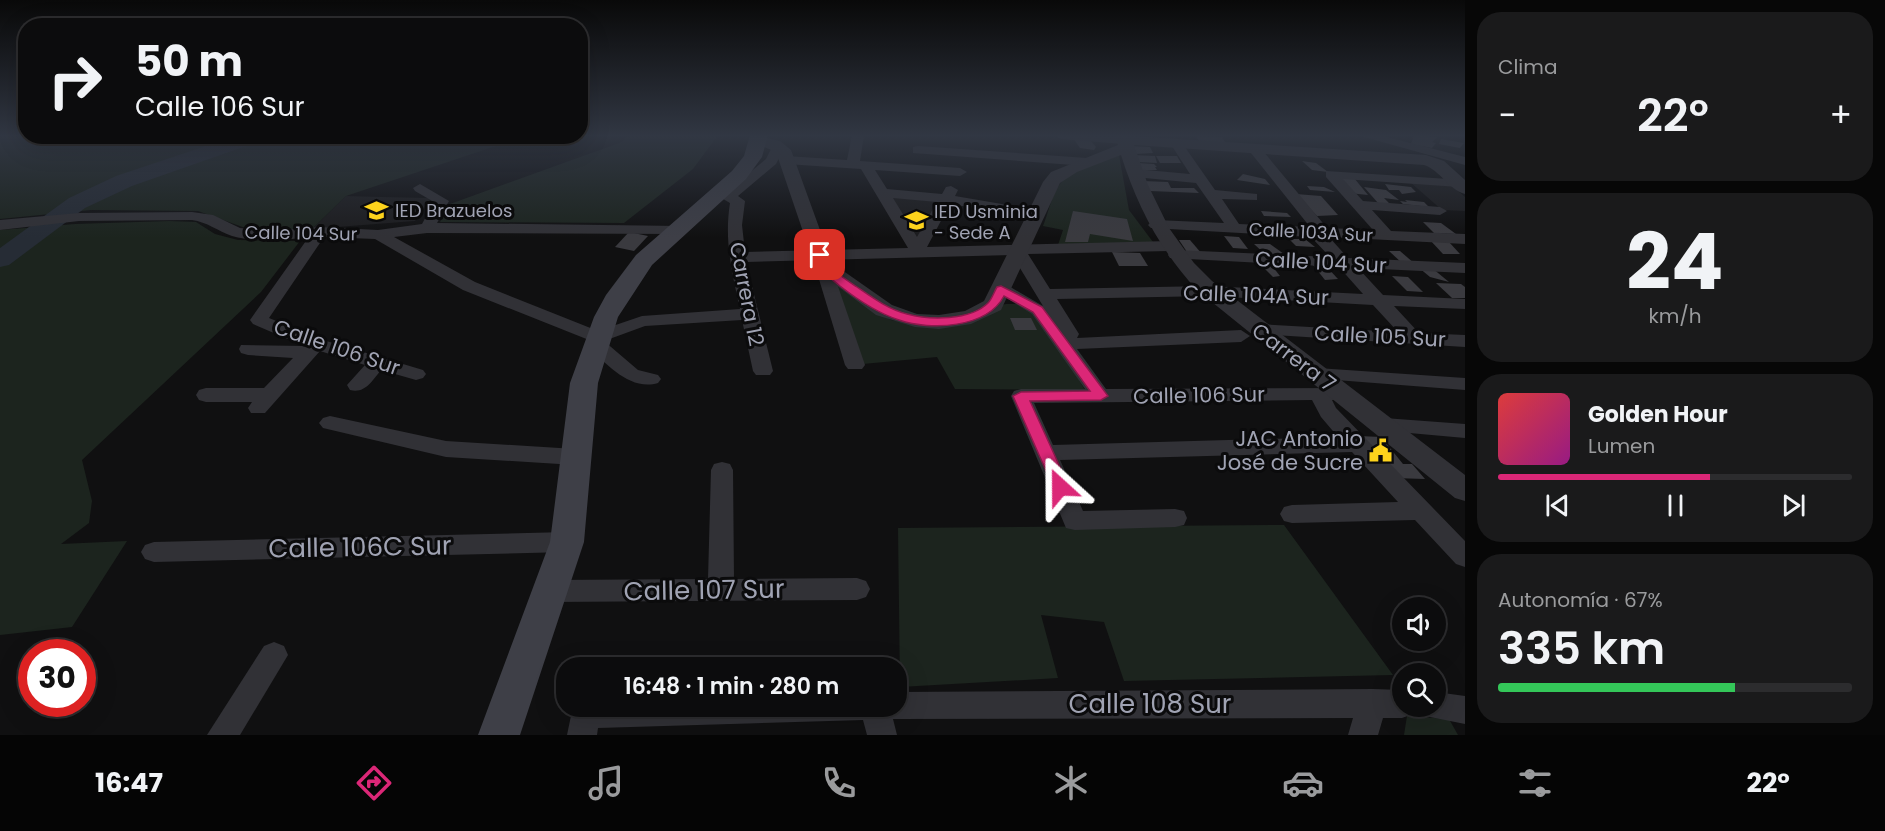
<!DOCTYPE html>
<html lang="es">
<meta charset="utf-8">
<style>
body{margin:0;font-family:Poppins,sans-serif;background:#1a1a1b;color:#f1f3f6;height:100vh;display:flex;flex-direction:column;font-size:22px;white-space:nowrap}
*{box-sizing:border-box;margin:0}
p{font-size:20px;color:#9a9b9d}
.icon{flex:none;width:33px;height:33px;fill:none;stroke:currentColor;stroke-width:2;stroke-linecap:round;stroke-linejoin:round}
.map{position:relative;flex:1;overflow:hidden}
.side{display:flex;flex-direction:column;gap:12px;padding:12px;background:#070707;width:420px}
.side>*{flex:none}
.guide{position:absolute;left:18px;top:18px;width:570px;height:126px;border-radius:24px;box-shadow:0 6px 24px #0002,0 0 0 2px #2c2c2e;background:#0c0c0d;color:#f1f3f6;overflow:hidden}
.buttons{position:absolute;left:1392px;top:597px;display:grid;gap:12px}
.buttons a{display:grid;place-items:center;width:54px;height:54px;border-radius:50%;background:#0c0c0d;box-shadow:0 6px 24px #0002,0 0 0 2px #2c2c2e;font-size:30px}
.speed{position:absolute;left:18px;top:639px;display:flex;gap:12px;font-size:30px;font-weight:700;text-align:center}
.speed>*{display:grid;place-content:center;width:78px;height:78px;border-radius:50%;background:#0c0c0d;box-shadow:0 6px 24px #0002,0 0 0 2px #2c2c2e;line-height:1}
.speed .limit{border:9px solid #d22;background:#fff;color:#111}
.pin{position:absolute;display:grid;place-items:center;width:51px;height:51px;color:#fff;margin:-26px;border-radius:12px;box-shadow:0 3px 9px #0006}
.me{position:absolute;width:66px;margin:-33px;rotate:336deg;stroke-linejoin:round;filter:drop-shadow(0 0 4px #0008)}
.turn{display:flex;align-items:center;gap:21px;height:126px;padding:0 18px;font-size:27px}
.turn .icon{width:78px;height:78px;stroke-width:2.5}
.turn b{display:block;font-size:42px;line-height:51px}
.big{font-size:45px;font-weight:600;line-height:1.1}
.side .card{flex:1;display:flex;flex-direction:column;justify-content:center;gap:9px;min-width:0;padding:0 21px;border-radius:24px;background:#1a1a1b}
.side .dial{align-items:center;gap:0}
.dial b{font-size:78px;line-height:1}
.song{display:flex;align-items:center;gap:18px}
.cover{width:72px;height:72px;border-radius:9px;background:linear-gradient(135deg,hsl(0 70% 55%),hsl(310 70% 35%))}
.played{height:6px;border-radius:3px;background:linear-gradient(90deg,#db2777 60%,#2c2c2e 60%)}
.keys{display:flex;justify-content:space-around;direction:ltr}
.heat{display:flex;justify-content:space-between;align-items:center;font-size:33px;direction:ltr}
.charge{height:9px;border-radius:4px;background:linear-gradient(90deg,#34c759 67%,#2c2c2e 0)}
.trip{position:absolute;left:556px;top:657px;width:351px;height:60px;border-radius:24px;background:#0c0c0d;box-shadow:0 6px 24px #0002,0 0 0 2px #2c2c2e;font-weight:600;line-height:60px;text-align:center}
.dock{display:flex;height:96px;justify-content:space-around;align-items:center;background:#050505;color:#9a9b9d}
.dock .icon{width:42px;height:42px}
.dock .current{color:#db2777}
.dock b{font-size:27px;color:#f1f3f6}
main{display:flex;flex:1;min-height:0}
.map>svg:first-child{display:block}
</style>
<main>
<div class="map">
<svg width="1465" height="735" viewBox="0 0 1465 735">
<rect width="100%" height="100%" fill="#101011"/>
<!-- built -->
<g fill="#1c1c1e">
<polygon points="1410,182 1450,184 1465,197 1465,211 1442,210"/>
<polygon points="887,195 938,201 917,242"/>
<polygon points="346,196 384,197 431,198 415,221 312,229"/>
</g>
<!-- green -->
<g fill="#1c241e">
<polygon points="0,135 26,136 523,137 346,196 312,229 251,230 198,211 91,210 0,219"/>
<polygon points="629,135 718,135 693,169 624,223 440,222 450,204 622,142"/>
<path d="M1119 155 1129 210 1153 242 1058 245 1063 230 1043 226C1048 214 1051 198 1058 187 1069 168 1100 164 1119 155Z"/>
<polygon points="169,221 196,222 215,234 238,240 300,241 261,292 82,460 92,501 89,523 61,544 127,541 72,627 0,635 0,230 75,224"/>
<polygon points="833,281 865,306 891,320 917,325 1006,304 1020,304 1040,316 1085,390 955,389 937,357 863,364"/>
<polygon points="1284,525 1393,675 1124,681 1104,622 1041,615 1058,678 900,687 898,528"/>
<polygon points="1407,716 1449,719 1458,735 1404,735"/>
</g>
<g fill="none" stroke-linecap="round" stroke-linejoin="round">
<!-- river -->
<polygon fill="#262c35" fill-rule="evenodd" points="236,136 265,136 263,140 132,186 85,208 9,265 0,267 0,248 69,198 116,176"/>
</g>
<!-- building -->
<g fill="#3a3a3f">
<polygon points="1414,135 1437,137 1432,142 1436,143 1432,148 1411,144"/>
<polygon points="1196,136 1222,137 1226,144 1199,141"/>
<polygon points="1073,138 1090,140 1096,147 1094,150 1080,148"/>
<polygon points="1441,139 1464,143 1460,148 1439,144"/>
<polygon points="1129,146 1150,147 1153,153 1135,154"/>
<polygon points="1132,155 1155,156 1157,163 1137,162"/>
<polygon points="1156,156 1177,156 1181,163 1160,163"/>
<polygon points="1302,161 1316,163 1328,172 1312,170"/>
<polygon points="1138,163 1154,164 1157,167 1155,167 1157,170 1142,170"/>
<polygon points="1243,174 1265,179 1270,185 1237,180"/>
<polygon points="1335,177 1354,178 1368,195 1349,193"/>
<polygon points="1143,181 1168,182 1171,188 1194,188 1199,193 1150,191"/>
<polygon points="1385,184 1411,187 1416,192 1402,194 1399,190 1389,190"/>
<polygon points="1307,186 1324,187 1335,192 1310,190"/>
<polygon points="1364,187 1386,190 1399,200 1384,198 1391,205 1378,203"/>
<polygon points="1296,194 1321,196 1338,215 1317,216"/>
<polygon points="1405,200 1424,202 1429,207 1403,204 1400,201 1407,202"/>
<polygon points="1073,211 1127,219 1133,241 1090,234 1088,242 1065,242"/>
<polygon points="1261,211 1287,213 1291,217 1264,216"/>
<polygon points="1423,222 1441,223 1456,234 1434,233"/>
<polygon points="629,232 648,236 634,251 615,247"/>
<polygon points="1224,236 1239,237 1248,249 1233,248"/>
<polygon points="1289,239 1305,239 1315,247 1296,246"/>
<polygon points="1179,240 1190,240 1202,254 1187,252"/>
<polygon points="1430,240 1449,242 1460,254 1443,254"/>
<polygon points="1254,244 1270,244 1291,259 1267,256"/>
<polygon points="1389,251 1400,251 1415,264 1403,264"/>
<polygon points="1112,252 1140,253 1148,266 1119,266"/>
<polygon points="1258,262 1269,262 1280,276 1273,277"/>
<polygon points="1313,265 1325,265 1338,279 1325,280"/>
<polygon points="1418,267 1432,268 1449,282 1430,277"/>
<polygon points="1392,276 1408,277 1423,292 1407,291"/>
<polygon points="1436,283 1461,284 1465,287 1465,298 1452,298"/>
<polygon points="1010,318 1031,318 1037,330 1015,330"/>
<polygon points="1359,436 1381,437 1403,464 1412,464 1425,479 1393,478"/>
</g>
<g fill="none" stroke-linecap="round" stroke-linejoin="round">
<!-- minor -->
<g fill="#313136" fill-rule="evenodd">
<path d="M852 135H864L860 161 960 168 967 172 960 176 875 170 887 189 942 194 946 187 951 186 958 190 955 196 1037 210 1044 214 1037 218 950 204 927 247 1170 241 1178 246 1170 251 1028 254 1050 289 1209 286 1363 294 1339 267 1170 258 1168 255 1170 252 1176 250 1330 257 1311 237 1151 228 1148 225 1151 222 1156 220 1224 223 1196 183 1135 177 1128 173 1135 169 1190 174 1170 143 1172 140H1180L1215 190 1257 194V200L1222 199 1239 224 1310 227 1247 148 1253 144 1258 145 1327 228 1373 230 1326 177V171L1464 180 1465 184 1459 187 1343 179 1363 201 1440 207 1447 211 1440 215 1372 210 1391 231 1465 234V244L1329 237 1348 258 1465 263V273L1358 268 1383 295 1465 299V309L1394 306 1419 333 1465 335V347L1258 334 1249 329 1258 324 1398 332 1373 305 1209 296 1057 299 1079 334 1077 338 1241 330 1250 336 1241 342 1077 349 1106 389 1349 388 1352 393 1349 398 1332 400 1336 408 1465 541V567L1456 564 1415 520 1292 523 1284 521 1280 514 1284 507 1292 505 1398 502 1352 452 1060 460 1083 511 1175 509 1184 511 1187 518 1184 525 1175 527 1075 530 1066 528 1011 396 1014 391 1021 389H1085L1032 314 992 289 995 285H1007L1043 306 1012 255 746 262 773 371 770 375H756L753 371 742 320 645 326 604 341 638 370 658 375 661 379 658 383C630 391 608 365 589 348L587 344 589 340 463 290 375 239 324 237 269 318 323 340 423 370 426 374 423 378 416 380 381 370C372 381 365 394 350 390L347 385 365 365 320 351 265 413H251L248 408 252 402H206L199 400 196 395 199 390 206 388H264L293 358 248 355 241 353 239 349 241 345 304 346 253 324 250 320 308 238C284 239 256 243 232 236 218 231 207 222 192 220L79 221 0 230V220L79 213 192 212 213 215 240 228 268 231 320 227 378 230 422 224 434 202 415 191 413 188 420 184 449 201 437 223 681 226 684 229 676 234 427 233 394 237 475 282 598 331 642 316 740 309C732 273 724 240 730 203L713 193 720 189 727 191 766 159 774 143 779 142 785 146 776 164 738 196 745 201 742 225 745 252 908 248 861 169 786 164 779 160 786 156 847 160ZM893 198 937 202 917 237ZM1312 400 1321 417 1338 437 1053 445 1034 403Z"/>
<polygon points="1055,135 1128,137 1130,140 1124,144 1061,139"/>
<polygon points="1357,135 1379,135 1465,157 1465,165"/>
<polygon points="918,146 1087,158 1094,162 1087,166 913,153 913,147"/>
<polygon points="823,261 831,266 865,365 862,369 848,369 845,365 815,266"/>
<polygon points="1317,368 1465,378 1465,390 1310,378 1307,374 1310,370"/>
<polygon points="330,416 446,441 575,449 583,451 586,457 583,463 575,465 446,457 323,428 319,423 323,418"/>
<polygon points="1384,418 1465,424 1465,438 1376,430 1373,425 1376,420"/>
<polygon points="722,462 730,464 733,470 734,579 857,578 866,581 870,589 866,597 857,600 551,602 542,599 538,591 542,583 551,580 708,579 711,470 714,464"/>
<polygon points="567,532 576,535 579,542 576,549 567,552 154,562 145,559 141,552 145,545 154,542"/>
<polygon points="274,642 284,646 288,655 240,735 207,735 264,646"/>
<polygon points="1373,689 1402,690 1402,706 1416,706 1413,714 1402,718 1383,718 1378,735 1348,735 1353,718 893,719 897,735 867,735 863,720 598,728 597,735 567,735 573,706 897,706 897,692"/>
<polygon points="1436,692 1465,696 1465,724 1425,716 1421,706 1436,706"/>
</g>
<!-- tertiary -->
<path fill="#313136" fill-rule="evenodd" d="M1115 135 1426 155 1444 161 1465 180V194C1449 190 1440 170 1424 165L1134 145 1148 185 1169 228 1194 263 1212 281 1465 475V501L1455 498 1197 290C1160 250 1137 206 1121 155L1077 172 1060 183 1001 310 971 324 939 329 915 327 876 315 816 270 776 152 750 141 758 136 780 141 791 150 832 263 892 305 917 314 939 315 965 311 984 301 1043 182 1051 172 1118 145Z"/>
<!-- secondary -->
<polygon fill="#3e3f47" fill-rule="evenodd" points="750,135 768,135 762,157 746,179 652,265 618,317 598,383 584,542 520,735 478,735 550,542 570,383 594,317 606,295 636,255 732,171 744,156"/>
</g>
<!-- sky -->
<linearGradient id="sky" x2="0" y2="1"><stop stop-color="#090909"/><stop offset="0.57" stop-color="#313743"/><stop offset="1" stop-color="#313743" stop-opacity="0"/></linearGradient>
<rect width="1465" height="238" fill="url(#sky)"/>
<!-- route -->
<path fill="#db2777" stroke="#8e194d" stroke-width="1.5" d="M820 252 826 255C829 270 845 279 857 287 873 298 888 309 907 314 929 320 970 321 988 303 992 299 994 292 997 287L1001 286 1042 307 1108 396 1101 400 1030 401 1069 487 1066 491H1055L1013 396 1021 392 1090 391 1033 312 1004 296C987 328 931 331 899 320 877 313 858 300 840 286 828 276 818 271 815 255Z"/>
<!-- icons -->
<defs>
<symbol id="school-bare" viewBox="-9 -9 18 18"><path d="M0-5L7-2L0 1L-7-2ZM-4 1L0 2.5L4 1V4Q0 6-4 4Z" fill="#fdd31c" stroke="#0b0b0c" stroke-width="2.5" paint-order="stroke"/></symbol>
<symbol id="civic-bare" viewBox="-9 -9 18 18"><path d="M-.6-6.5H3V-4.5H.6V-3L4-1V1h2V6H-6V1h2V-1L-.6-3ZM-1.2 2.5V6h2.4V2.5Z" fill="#fdd31c" stroke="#0b0b0c" stroke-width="2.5" paint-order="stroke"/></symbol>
</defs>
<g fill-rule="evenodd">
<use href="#school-bare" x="360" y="194" width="33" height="33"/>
<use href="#school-bare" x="900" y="204" width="33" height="33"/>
<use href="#civic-bare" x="1364" y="434" width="33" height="33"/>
</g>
<g text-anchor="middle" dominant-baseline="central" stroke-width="6" stroke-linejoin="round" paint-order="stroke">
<!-- far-poi labels -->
<g font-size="18" fill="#a0a3b3" stroke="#0b0b0c" text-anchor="start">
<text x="395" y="210">IED Brazuelos</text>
<text x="934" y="211">IED Usminia<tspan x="934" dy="21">- Sede A</tspan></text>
</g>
<!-- far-street labels -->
<g font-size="18" fill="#a0a3b3" stroke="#0b0b0c">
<text transform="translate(1311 232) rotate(3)">Calle 103A Sur</text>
<text transform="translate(301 233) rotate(1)">Calle 104 Sur</text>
</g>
<!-- street labels -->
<g font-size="21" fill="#a0a3b3" stroke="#0b0b0c">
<text transform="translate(1321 262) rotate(3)">Calle 104 Sur</text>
<text transform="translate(747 294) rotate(79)">Carrera 12</text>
<text transform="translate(1256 295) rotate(2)">Calle 104A Sur</text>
<text transform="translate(1380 336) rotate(3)">Calle 105 Sur</text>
<text transform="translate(337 347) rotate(19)">Calle 106 Sur</text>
<text transform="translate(1294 357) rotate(37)">Carrera 7</text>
<text transform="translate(1199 395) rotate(-1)">Calle 106 Sur</text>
</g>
<!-- poi labels -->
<g font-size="21" fill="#a0a3b3" stroke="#0b0b0c" text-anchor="end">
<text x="1363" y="438">JAC Antonio<tspan x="1363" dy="24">José de Sucre</tspan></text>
</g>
<!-- near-street labels -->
<g font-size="26" fill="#a0a3b3" stroke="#0b0b0c">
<text transform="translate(360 547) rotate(-1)">Calle 106C Sur</text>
<text transform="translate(704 590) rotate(-1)">Calle 107 Sur</text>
<text x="1150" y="704">Calle 108 Sur</text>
</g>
</g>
</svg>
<div class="buttons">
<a><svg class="icon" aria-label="sound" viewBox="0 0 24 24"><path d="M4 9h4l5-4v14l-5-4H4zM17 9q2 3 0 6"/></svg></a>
<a><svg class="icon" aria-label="search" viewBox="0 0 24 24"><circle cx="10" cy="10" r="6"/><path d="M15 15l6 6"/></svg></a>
</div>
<div class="speed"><div class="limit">30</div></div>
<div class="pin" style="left:820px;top:255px;background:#d93025"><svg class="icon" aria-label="arrive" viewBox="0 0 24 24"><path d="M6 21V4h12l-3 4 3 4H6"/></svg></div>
<svg class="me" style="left:1060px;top:487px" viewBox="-20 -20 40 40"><path d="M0-17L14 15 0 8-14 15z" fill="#db2777" stroke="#fff" stroke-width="4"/></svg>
<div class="trip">16:48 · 1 min · 280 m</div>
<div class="guide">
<div class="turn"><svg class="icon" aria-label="right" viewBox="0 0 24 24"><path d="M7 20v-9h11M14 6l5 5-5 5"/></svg><div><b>50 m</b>Calle 106 Sur</div></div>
</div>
</div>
<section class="side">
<div class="card"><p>Clima</p>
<div class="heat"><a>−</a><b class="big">22°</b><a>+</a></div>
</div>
<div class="card dial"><b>24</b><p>km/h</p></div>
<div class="card">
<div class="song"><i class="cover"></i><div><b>Golden Hour</b><p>Lumen</p></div></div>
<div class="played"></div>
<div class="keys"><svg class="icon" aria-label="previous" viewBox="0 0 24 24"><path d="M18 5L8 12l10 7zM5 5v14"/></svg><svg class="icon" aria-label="pause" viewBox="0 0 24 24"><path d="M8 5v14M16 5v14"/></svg><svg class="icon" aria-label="next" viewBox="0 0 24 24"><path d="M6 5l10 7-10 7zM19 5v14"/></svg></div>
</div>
<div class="card"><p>Autonomía · 67%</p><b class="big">335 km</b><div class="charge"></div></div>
</section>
</main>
<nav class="dock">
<b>16:47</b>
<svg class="icon current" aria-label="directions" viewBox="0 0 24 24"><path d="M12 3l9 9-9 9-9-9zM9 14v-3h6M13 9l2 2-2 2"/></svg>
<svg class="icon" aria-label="music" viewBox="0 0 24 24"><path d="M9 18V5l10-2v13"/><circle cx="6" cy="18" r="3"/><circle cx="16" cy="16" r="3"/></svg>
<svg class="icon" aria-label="phone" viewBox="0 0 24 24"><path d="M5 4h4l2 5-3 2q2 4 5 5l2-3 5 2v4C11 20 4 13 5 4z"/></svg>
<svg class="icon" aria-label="climate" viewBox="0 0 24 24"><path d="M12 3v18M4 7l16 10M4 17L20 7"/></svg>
<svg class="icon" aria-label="car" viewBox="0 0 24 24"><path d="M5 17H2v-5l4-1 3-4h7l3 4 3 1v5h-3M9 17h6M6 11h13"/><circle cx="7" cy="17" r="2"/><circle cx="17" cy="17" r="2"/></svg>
<svg class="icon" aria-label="filters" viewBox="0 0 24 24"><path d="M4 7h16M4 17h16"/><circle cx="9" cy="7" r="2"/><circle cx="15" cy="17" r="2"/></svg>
<b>22°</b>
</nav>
